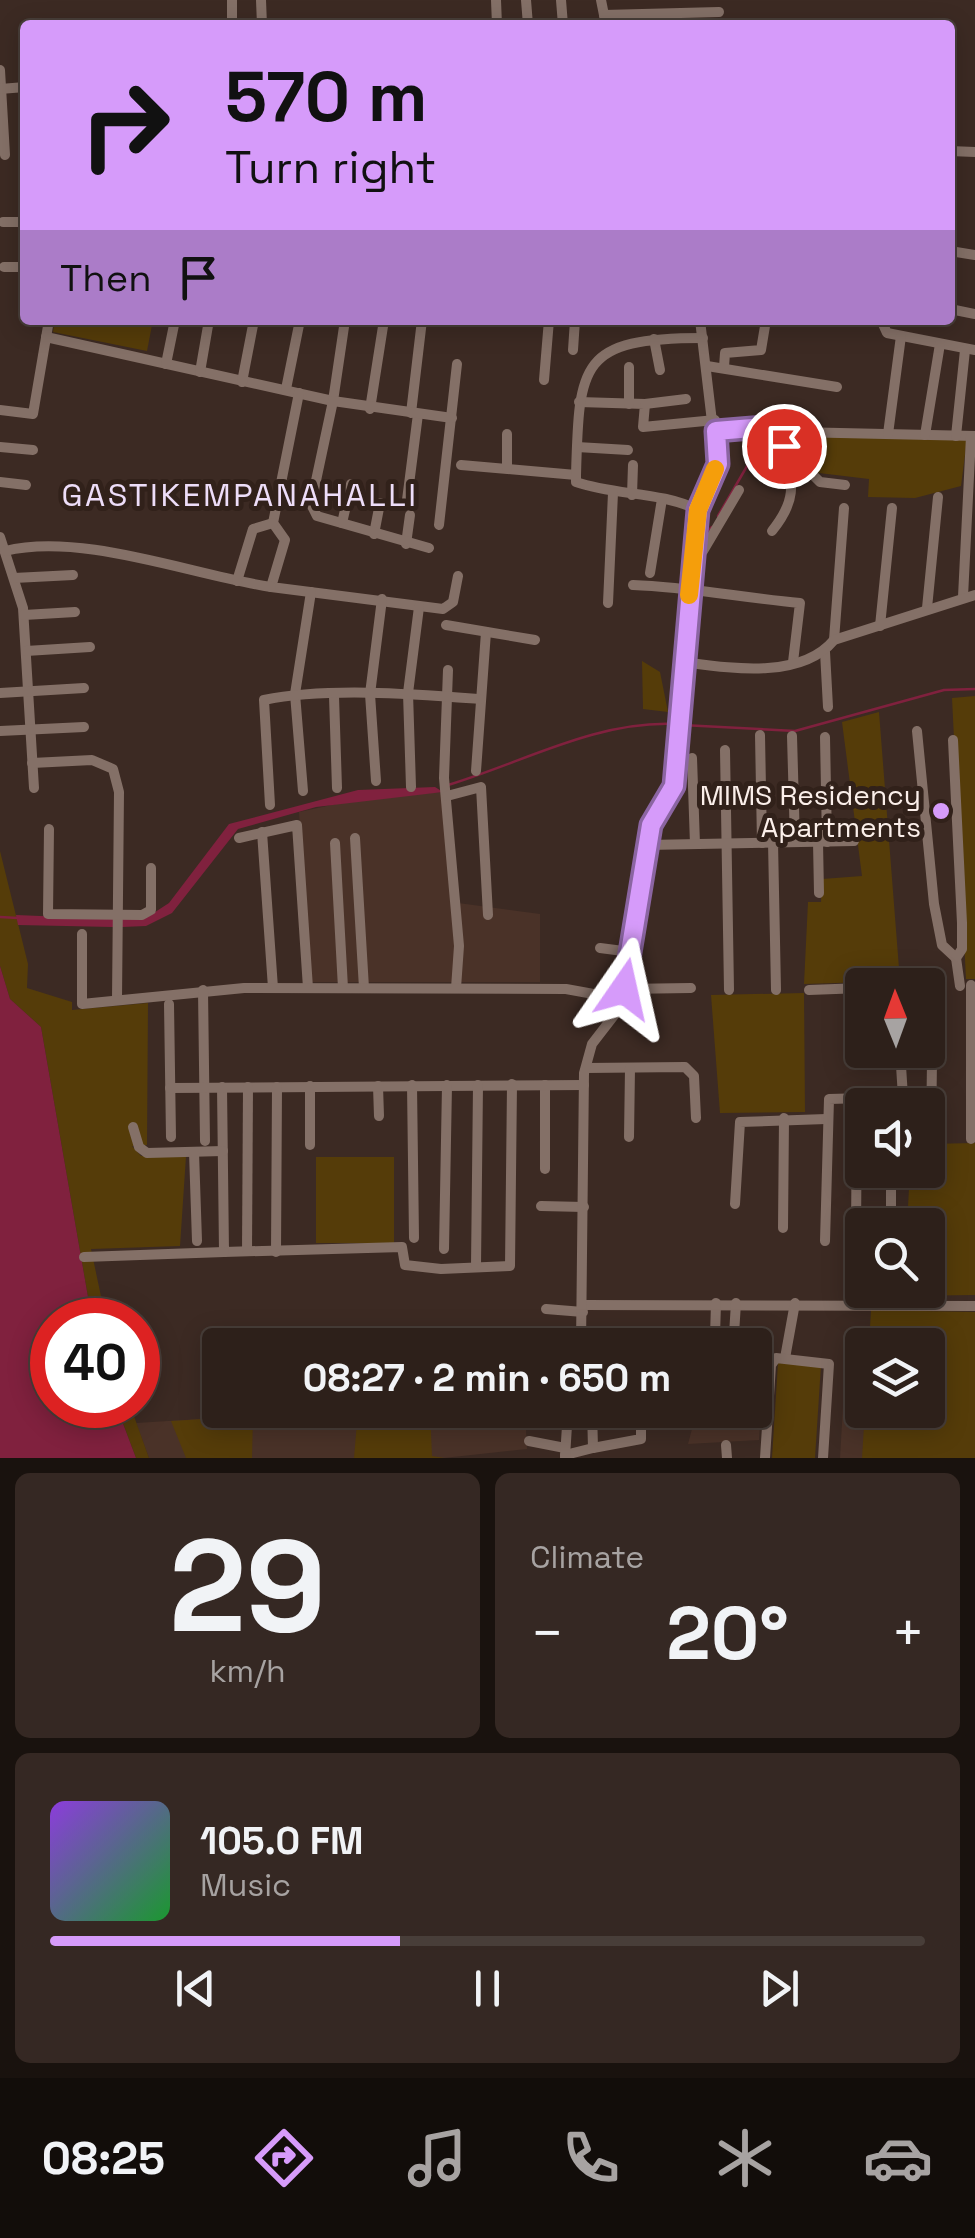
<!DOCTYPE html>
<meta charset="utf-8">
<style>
body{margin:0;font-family:"Space Grotesk",sans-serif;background:#352823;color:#f1f3f6;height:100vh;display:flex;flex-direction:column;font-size:38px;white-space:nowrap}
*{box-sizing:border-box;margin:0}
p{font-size:32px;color:#a7a3a2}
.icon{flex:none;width:55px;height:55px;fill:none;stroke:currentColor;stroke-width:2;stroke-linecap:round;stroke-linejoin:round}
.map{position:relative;height:1458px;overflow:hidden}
.details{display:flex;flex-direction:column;gap:15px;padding:15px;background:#19120e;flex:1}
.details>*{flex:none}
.top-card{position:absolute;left:20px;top:20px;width:935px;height:305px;border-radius:10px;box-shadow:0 5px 25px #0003,0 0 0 2px #483e39;background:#d69bfa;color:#111;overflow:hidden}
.needle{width:65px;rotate:359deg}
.fabs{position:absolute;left:845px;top:968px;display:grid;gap:20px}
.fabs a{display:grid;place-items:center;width:100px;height:100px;border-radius:10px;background:#2d201a;box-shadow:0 5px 25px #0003,0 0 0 2px #483e39;font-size:50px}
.speed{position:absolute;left:30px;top:1298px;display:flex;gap:20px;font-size:50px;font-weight:700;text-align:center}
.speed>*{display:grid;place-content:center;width:130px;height:130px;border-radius:50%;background:#2d201a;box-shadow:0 5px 25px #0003,0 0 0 2px #483e39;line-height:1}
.speed .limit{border:15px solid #d22;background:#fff;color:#111}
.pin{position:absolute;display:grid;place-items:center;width:85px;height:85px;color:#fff;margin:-42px;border:5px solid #fff;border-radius:50%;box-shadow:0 2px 10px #0007}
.me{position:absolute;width:110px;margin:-55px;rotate:11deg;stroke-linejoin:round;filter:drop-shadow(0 0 8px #0008)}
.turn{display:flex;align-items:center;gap:35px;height:210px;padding:0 40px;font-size:45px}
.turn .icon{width:130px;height:130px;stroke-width:2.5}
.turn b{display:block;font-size:70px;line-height:85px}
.then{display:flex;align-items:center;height:95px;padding:0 40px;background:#0003;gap:20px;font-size:38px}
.big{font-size:75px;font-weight:700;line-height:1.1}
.details .tile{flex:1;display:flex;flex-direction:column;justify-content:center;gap:15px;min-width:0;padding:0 35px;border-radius:15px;background:#352823}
.details .dial{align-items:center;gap:0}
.dial b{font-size:130px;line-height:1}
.song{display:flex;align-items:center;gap:30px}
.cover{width:120px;height:120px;border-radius:15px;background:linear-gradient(135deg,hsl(270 70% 55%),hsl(130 70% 35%))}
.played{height:10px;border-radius:5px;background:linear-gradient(90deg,#d69bfa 40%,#483e39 40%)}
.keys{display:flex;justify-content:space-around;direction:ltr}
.heat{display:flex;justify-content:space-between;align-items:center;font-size:55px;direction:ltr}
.details .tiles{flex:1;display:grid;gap:15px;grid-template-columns:1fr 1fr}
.tile:last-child{grid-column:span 2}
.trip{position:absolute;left:202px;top:1328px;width:570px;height:100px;border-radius:10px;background:#2d201a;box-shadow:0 5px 25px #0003,0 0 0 2px #483e39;font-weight:700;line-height:100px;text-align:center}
.tabs{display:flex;height:160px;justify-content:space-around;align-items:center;background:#120d0a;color:#a7a3a2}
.tabs .icon{width:70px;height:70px}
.tabs .on{color:#d69bfa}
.tabs b{font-size:45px;color:#f1f3f6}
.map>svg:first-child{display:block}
</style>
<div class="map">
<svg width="975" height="1458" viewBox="0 0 975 1458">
<rect width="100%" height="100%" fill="#3c2a23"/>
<!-- built -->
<g fill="#4a3228">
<polygon points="443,792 451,902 540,914 540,982 311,982 299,812 364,798"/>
<polygon points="755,1351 765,1351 759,1440 688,1444 692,1429 686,1410 755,1410"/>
<polygon points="846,1354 862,1355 862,1410 928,1410 962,1458 840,1458"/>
<polygon points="343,1410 517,1410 518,1430 526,1430 527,1449 444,1458 149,1458 136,1423"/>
</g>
<!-- green -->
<g fill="#553c09">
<polygon points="55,320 153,320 147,351 53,332"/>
<polygon points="777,432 967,439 961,486 915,498 868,497 869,479 819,473"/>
<polygon points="642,661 660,672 668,712 643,709"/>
<polygon points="975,696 975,979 966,979 952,698"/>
<polygon points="879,712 900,981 804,984 808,902 821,902 822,879 862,876 842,722"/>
<polygon points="0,851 28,964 27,988 72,1002 72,1010 148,1003 147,1145 132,1146 141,1156 186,1156 180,1246 91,1249 106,1320 92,1320 41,1027 10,999 0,966"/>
<polygon points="804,993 805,1112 720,1113 711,995"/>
<polygon points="975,1143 975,1295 901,1296 902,1290 928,1290 928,1225 907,1225 910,1170 928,1170 928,1144"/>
<rect x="316" y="1157" width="78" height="86"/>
<polygon points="871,1310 975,1312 975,1458 862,1458 865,1410 928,1410 928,1345 869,1345"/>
<polygon points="778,1363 821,1365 815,1458 772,1458"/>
<polygon points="116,1405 130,1405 149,1458 136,1458"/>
<polygon points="358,1410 430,1410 432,1456 444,1458 354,1458"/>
<polygon points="253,1416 252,1458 186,1458 171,1421"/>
</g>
<!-- water -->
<g fill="#80213e">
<polygon points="435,787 443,792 316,807 238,829 172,913 146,926 122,927 122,918 149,916 169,903 229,824 358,790"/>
<polygon points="16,915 113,919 113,927 18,925"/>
<polygon points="0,966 10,999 41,1027 92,1320 52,1320 52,1405 116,1405 136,1458 0,1458"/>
</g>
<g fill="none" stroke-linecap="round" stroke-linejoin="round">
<!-- stream -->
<g stroke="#80213e" stroke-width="2.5">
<polyline points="718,516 750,461"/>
<polyline points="699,538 712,527"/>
<polyline points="682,725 795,731 944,690 975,689"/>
<path d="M448 785C522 763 595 721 674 724"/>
<polyline points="0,917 18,918"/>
</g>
<!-- minor -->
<g stroke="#847067" stroke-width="10">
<polyline points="261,0 262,25"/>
<polyline points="496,0 497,25"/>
<polyline points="526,0 528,25"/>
<polyline points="561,0 563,25"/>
<polyline points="601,0 606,25"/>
<polyline points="604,15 719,12"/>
<polyline points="232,25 232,0"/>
<polyline points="0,70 5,155"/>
<polyline points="0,89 25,87"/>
<polyline points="950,151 975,152"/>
<polyline points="3,222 25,222"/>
<polyline points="950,251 975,255"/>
<polyline points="4,267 25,267"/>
<polyline points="950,309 975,314"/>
<polyline points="881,320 887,333 975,350"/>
<polyline points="46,337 333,401 345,320"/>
<polyline points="654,339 660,370"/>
<polyline points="573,350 575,320"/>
<polyline points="166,364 175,320"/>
<polyline points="707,366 837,387"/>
<polyline points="724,367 725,353 761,350 766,320"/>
<polyline points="200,372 209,320"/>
<polyline points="544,380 549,320"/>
<polyline points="242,382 254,320"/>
<polyline points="286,389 300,320"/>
<polyline points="299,393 273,523 285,540 271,587 443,609 453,602 458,576"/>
<polyline points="579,402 645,404 643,427 715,420"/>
<polyline points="629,404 629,367"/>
<polyline points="645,404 686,399"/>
<polyline points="370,409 384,320"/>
<polyline points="0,410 33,414 49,320"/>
<polyline points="411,413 422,320"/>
<polyline points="766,428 820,482 845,485"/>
<polyline points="716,431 756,426 795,432 975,436"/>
<polyline points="888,434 901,336"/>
<polyline points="925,435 940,344"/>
<polyline points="956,436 965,350"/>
<polyline points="0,447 33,450"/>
<polyline points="577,447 628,450"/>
<polyline points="461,465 576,475"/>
<polyline points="507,468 507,434"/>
<polyline points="0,482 26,485"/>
<polyline points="632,495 633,465"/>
<polyline points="407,500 418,414"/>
<path d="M698 510C660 491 616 496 576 482V475C579 363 580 338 703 338"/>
<polyline points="342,523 351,484"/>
<polyline points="439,525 457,364"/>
<path d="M772 531C796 501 794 486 784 450"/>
<polyline points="374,534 380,503"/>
<polyline points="0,537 23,608 34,788"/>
<polyline points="406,544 410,515"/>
<polyline points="429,548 317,516 311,504 333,401 452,418"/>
<path d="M5 551C82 532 192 575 271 587"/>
<polyline points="694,554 703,551 739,490"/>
<polyline points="650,573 662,499"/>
<polyline points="14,578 73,575"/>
<polyline points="237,581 253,529 273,523"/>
<path d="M633 585C689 587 744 598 800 603L793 662"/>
<polyline points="963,597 971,436"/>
<polyline points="608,603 613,493"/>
<polyline points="927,608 938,497"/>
<polyline points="24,615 75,612"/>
<polyline points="446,625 535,640"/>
<polyline points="880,626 892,508"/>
<polyline points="834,640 844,508"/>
<polyline points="26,651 90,647"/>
<polyline points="825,652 828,707"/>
<path d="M683 662C729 668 801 680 834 640L975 595"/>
<polyline points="448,670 444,778 459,946 456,988"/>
<polyline points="0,693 84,688"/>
<polyline points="334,696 337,788"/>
<polyline points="0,731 84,727"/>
<polyline points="917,731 934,904 942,945 956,958"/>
<polyline points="760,735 762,843"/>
<polyline points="792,736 795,842"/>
<polyline points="825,737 827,842"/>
<polyline points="953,740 962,923 962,949 956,958 960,986"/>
<polyline points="725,750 729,990"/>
<polyline points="692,758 695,844"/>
<polyline points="32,763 92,760 113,769 119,792 117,999"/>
<polyline points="476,771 486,632"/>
<polyline points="376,781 370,694 382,599"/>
<polyline points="411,787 408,693 419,607"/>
<polyline points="303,791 295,694 311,592"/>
<polyline points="447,796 481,787 488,915"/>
<path d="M270 805 264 700C328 687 414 694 480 699"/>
<polyline points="49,829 48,914 142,915 151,910 151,868"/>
<polyline points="262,832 273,988"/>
<polyline points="239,838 297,825 308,988"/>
<polyline points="355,838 364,988"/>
<polyline points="773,842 776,990"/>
<polyline points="818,842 819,893"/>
<polyline points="335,843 343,988"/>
<polyline points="647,845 854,841"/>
<polyline points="82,934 82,1004 244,988 566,989 621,999"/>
<polyline points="600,948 631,952"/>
<polyline points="971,985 971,1139"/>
<polyline points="624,989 691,988"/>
<polyline points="203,990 205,1141"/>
<polyline points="809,990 862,988"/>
<polyline points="169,1004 171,1137"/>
<polyline points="586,1068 685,1067 694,1076 696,1118"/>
<polyline points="412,1085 414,1238"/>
<polyline points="545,1085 545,1169"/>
<polyline points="310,1086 310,1145"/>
<polyline points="378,1086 379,1116"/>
<polyline points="222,1087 224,1252 402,1247 405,1265 441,1269 510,1266 512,1084"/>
<polyline points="170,1088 584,1085"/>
<polyline points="133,1127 139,1147 147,1153 223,1151"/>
<polyline points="931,1136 933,986"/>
<polyline points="629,1137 630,1068"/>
<polyline points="194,1152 197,1241"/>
<polyline points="891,1170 891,1225"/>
<polyline points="735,1204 740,1122 826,1119"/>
<polyline points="541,1206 584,1207"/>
<polyline points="783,1228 784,1118"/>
<polyline points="856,1234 857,1098"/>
<polyline points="825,1241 829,1099 903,1097 900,1050"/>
<polyline points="444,1249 447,1085"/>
<polyline points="247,1251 248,1087"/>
<polyline points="276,1252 277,1087"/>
<polyline points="84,1257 224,1252"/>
<polyline points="476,1266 478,1085"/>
<polyline points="583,1305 975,1306"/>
<polyline points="546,1309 583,1312"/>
<polyline points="734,1334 736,1303"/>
<polyline points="582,1336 616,1339"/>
<polyline points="715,1336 716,1303"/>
<polyline points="581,1345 584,1073 592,1044 619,1009 651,825 674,785 698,510 717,464 700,320"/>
<polyline points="785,1358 795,1303"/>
<polyline points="630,1410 630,1415"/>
<polyline points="529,1441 565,1448"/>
<polyline points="726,1445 727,1458"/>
<polyline points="593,1448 641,1439 641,1428"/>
<polyline points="565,1455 593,1448 592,1410"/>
<polyline points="565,1457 568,1410"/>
<polyline points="765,1458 771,1365 776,1358 829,1364 823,1458"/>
</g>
</g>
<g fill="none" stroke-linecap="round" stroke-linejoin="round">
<defs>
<polyline id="route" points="624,989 651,825 674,786 698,510 718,464 716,431 765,427 784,446"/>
</defs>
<!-- route casing -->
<use href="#route" stroke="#8b65a2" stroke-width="25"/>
<!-- route -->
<use href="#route" stroke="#d69bfa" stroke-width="18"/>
<!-- slow -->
<polyline stroke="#f59e0b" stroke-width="18" points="689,595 698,510 715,469"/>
</g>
<!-- markers -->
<circle fill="#d69bfa" stroke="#31211a" stroke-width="4" cx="941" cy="811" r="10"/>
<g text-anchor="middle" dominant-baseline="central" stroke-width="10" stroke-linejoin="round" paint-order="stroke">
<!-- poi labels -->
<g font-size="28" fill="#fbefea" stroke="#31211a" text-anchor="end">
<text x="921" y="795">MIMS Residency<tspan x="921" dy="32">Apartments</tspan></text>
</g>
<!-- quarter labels -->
<g font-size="32" letter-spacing="2.5" fill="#edddf8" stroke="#31211a">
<text x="240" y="495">GASTIKEMPANAHALLI</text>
</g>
</g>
</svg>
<div class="fabs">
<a><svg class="needle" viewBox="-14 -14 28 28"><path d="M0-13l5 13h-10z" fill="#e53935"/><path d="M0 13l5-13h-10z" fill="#a7a3a2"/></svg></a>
<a><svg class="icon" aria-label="sound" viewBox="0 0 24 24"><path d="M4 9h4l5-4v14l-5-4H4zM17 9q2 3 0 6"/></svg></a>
<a><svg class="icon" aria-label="search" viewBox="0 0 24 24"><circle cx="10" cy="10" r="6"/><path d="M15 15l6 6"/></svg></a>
<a><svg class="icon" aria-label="layers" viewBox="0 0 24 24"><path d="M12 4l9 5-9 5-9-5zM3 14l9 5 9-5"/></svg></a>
</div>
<div class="speed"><div class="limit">40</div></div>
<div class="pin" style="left:784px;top:446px;background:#d93025"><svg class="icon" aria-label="arrive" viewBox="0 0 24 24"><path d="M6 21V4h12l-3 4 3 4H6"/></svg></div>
<svg class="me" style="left:624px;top:989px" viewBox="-20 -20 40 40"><path d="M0-17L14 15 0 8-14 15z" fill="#d69bfa" stroke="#fff" stroke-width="4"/></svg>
<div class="trip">08:27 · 2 min · 650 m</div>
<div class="top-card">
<div class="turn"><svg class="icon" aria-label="right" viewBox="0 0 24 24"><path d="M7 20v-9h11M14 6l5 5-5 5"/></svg><div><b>570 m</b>Turn right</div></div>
<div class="then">Then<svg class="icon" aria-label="arrive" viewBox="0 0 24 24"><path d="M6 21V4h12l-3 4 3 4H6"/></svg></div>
</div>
</div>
<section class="details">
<div class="tiles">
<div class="tile dial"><b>29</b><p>km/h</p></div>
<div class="tile"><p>Climate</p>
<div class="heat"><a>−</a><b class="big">20°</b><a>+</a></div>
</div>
<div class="tile">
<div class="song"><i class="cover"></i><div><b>105.0 FM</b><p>Music</p></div></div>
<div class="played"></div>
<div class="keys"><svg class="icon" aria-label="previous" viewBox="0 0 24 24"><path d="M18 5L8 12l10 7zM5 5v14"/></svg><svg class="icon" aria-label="pause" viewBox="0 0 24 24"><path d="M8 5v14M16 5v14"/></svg><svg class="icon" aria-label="next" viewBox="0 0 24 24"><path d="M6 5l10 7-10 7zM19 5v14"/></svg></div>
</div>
</div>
</section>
<nav class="tabs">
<b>08:25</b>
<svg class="icon on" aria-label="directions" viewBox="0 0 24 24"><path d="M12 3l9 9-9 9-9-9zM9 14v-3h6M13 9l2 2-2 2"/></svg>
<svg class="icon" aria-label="music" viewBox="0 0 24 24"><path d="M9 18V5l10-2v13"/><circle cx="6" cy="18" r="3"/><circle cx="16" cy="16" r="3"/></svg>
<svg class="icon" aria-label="phone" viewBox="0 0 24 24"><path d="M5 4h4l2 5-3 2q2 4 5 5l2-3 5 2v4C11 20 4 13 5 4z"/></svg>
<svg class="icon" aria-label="climate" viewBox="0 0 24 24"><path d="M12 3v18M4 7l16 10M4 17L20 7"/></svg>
<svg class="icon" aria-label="car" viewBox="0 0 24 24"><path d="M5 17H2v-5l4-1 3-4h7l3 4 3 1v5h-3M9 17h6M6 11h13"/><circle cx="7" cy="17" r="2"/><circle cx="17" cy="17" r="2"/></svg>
</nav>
